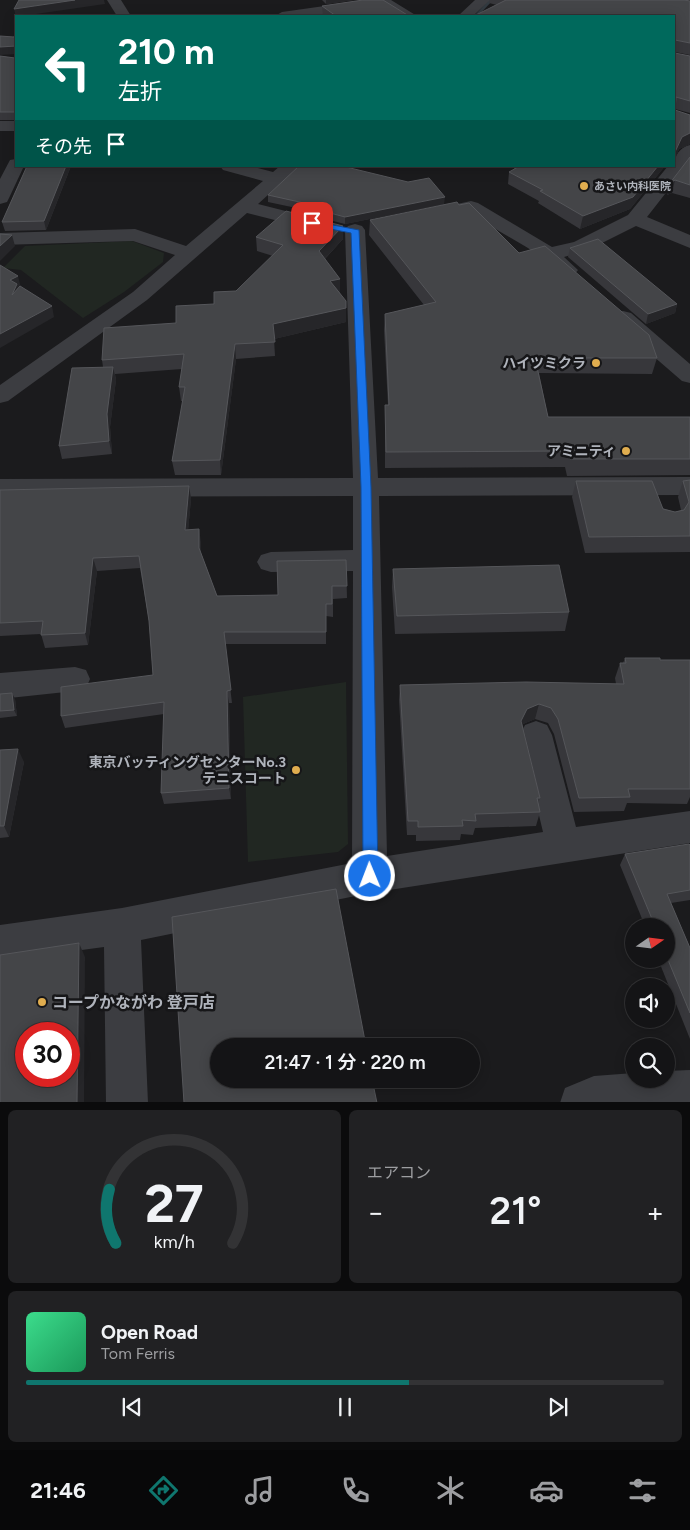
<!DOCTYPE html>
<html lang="ja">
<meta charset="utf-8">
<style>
body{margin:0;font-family:Figtree,"Noto Sans JP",sans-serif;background:#212123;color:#f1f3f6;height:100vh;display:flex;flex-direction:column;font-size:19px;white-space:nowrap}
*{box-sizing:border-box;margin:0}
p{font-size:16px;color:#9d9ea1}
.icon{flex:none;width:28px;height:28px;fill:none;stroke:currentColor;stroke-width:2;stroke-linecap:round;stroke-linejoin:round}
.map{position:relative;height:1102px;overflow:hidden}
.panel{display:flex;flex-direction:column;gap:8px;padding:8px;background:#0b0b0c;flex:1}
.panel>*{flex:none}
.banner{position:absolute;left:15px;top:15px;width:660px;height:152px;border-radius:0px;box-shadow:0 2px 12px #0003,0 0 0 1px #333335;background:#00695c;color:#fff;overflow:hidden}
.needle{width:32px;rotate:76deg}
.tools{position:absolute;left:625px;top:918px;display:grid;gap:10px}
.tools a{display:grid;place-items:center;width:50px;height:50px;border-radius:50%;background:#141416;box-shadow:0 2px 12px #0003,0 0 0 1px #333335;font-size:25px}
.speed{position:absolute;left:15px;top:1022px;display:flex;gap:10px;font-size:25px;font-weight:700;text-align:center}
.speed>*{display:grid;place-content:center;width:65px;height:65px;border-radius:50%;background:#141416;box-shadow:0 2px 12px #0003,0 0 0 1px #333335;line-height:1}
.speed .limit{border:8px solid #d22;background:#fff;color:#111}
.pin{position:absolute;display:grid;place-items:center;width:42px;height:42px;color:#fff;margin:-21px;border-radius:10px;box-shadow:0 2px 8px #0006}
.me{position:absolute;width:55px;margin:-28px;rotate:359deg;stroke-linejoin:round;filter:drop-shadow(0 0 4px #0008)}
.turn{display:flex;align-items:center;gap:18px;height:105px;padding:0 20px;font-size:22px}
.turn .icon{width:65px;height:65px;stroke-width:2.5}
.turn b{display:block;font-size:35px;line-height:42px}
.then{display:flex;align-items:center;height:48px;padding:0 20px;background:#0003;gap:10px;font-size:19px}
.big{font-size:38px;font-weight:600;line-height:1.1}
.panel .tile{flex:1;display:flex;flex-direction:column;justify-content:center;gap:8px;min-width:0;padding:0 18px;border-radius:8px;background:#212123}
.panel .dial{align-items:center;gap:0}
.dial svg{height:130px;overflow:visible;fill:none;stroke:#333335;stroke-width:7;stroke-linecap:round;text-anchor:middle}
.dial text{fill:#f1f3f6;stroke:none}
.song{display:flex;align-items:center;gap:15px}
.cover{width:60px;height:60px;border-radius:8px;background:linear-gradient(135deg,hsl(150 70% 55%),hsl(150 70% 35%))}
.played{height:5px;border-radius:2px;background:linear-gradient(90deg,#0f766e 60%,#333335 60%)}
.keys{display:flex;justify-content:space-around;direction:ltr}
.heat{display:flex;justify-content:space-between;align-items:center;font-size:28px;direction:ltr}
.panel .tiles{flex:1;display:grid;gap:8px;grid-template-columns:1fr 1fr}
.tile:last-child{grid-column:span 2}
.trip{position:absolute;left:210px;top:1038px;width:270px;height:50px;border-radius:25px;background:#141416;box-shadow:0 2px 12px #0003,0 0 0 1px #333335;font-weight:600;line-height:50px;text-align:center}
.tab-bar{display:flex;height:80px;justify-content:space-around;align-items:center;background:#080809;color:#9d9ea1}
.tab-bar .icon{width:35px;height:35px}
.tab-bar .selected{color:#0f766e}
.tab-bar b{font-size:22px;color:#f1f3f6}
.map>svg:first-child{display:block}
</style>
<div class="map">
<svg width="690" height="1103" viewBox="0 0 690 1103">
<rect width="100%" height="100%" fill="#1b1b1d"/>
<!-- green -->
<g fill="#212722">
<polygon points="132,241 164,253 163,262 124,292 83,318 21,270 3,268 25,246"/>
<polygon points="346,682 348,844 338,852 248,862 243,697"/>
</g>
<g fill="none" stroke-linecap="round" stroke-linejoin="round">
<!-- stream -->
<polygon fill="#323a40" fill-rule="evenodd" points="489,0 493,0 478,16 474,16"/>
<!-- minor -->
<g fill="#3c3d41" fill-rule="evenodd">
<polygon points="107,0 121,0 131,16 117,16"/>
<polygon points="374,0 391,0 417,16 400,16"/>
<polygon points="475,0 490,0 473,16 458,16"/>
<polygon points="360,1 365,2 367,5 365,8 310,16 275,16 282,12"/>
<rect x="0" y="121" width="16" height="10"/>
<path d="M690 145V162L647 217 690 235V248L636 226 588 250 564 257 578 270 575 274 568 276 561 274 528 248 468 213 441 219 434 217 431 213 434 209 471 201 478 203 552 247 574 242 628 215 668 166H674C674 156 680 147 690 145Z"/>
<polygon points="16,159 16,166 24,166 9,198 7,202 0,204 0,179 10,160"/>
<polygon points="220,166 250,166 273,172 280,166 300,166 258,204 325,221 328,225 325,229 318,231 247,213 147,300 8,401 0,403 0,385 133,292 175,255 133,241 0,245 0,233 135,229 186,246 263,181 223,170"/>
<polygon points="355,224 362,226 365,230 378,478 690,477 690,495 379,496 387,856 543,832 520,735 525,725 536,721 547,725 552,735 576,827 690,811 690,843 370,893 141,940 148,1103 106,1103 104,947 0,961 0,925 122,908 352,863 353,571 271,572 261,569 257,562 261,555 271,552 353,550 353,496 0,497 0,479 353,478 345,230 348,226"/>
<polygon points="623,311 631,313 690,364 690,383 682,381 615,323 612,318 615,313"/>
<polygon points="75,667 86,670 90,679 86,688 75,691 0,699 0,673"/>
<polygon points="690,1070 690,1103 560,1103 565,1088 594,1076 634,1073 634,1079 666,1079 666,1071"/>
</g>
</g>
<!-- wall -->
<g fill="#37373b">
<polygon points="322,0 354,0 326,4"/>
<polygon points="490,0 684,0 690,1 690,55 675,52 675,53 690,56 690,113 675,109 675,110 690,115 690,144 679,149 674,161 674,16 497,5 489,3"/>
<polygon points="322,6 409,16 323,16"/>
<polygon points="16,32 16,120 0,120 0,56 15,58 14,37"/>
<polygon points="690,157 690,198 672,193 667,195 670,183"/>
<polygon points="71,166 46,230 5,231 2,222"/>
<polygon points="514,166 665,166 630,209 580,229 538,203 539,201 508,184 509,172 514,170"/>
<polygon points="268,195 444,204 345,224 301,213 301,209 268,202"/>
<polygon points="459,205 519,253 657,358 652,374 539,373 548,417 690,417 690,475 567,476 565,467 385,468 385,405 388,405 384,330 385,314 424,305 369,235 370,220"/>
<polygon points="343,226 343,239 325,259 340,279 340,293 346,322 274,339 275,356 236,359 221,475 175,475 172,461 183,401 181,401 179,387 182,369 115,374 116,380 110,427 112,454 62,459 59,446 103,367 102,360 214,304 236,291 273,256 257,251 256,237"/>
<polygon points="570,248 677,304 675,313 646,324 568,257"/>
<polygon points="690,480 690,552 585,553 572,497 576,481 675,512 681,510 678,497 683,481"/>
<polygon points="189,486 191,499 188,530 201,542 201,553 217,596 278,595 346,560 347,598 333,599 333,617 326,616 326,644 225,644 232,703 229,703 231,799 164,804 161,793 164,714 65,728 61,716 153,675 149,621 140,568 97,571 88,645 45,648 41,634 0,636 0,490"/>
<polygon points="393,569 569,612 565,631 395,634 392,587"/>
<polygon points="625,658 660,660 690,660 690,797 687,804 627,803 624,811 574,812 554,734 548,723 535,719 523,724 523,726 540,798 538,804 540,812 536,826 475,828 473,835 461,834 460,840 416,841 416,835 407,835 399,700 400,685 616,684 615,678 620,663 623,663"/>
<polygon points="0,694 15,699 17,716 0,718"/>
<polygon points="0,750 24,762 9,837 0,838"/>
<polygon points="690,845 690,900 671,903 690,948 690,1039 658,959 666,959 666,926 645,926 620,865 625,854"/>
</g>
<!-- shaded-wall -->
<g fill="#262629">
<polygon points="75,0 104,0 105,4 22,16 16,16 16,17 14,9"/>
<polygon points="326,0 354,0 326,4"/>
<polygon points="16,46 16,54 0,55 0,47"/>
<polygon points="690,133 690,144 679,149 674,161 674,152 682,137"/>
<polygon points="66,166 71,166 46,230 44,221"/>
<polygon points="658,166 665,166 630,209 580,229 583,216"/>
<polygon points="675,180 672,193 667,195 670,183"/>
<polygon points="445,197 444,204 345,224 345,217"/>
<polygon points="343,226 343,239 319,265 319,251"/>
<polygon points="12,235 15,246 0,261 0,246"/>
<polygon points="18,276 21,288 16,307 10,280"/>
<polygon points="340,279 340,293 330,281"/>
<polygon points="677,304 675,313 646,324 648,314"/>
<polygon points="52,306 54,317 0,348 0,334"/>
<polygon points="346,308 346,322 274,339 273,324"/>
<polygon points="235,344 236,359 221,475 220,460"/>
<polygon points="113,367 116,380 110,427 112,454 109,441 107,414"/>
<polygon points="189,486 191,499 187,543 185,530"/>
<polygon points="199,529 201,542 201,560 199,548"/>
<polygon points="93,558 97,571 88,645 85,633"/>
<polygon points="227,691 229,703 231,799 229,788"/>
<polygon points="12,693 15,699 17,716 14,710"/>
<polygon points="539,704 535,719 523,724 518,735 521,721 527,709"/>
<polygon points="18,749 24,762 9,837 4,826"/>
<polygon points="79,943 85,957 84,1103 77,1103"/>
</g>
<!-- building -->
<g fill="#444548" stroke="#55565a" fill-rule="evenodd">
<polygon points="19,0 75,0 14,9"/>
<polygon points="363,0 383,0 409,16 336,16 322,6"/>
<polygon points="506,0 684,0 690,1 690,43 675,40 675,53 690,56 690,101 676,97 675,110 690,115 690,133 682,137 675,152 674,152 674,16 474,16"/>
<polygon points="16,32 16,112 0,112 0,56 15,58 16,46 0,47 0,36 14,37"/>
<polygon points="690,157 690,185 675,180 670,183"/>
<polygon points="27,166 66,166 44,221 2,222"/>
<polygon points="299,166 342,166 408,182 429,178 445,197 345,217 300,205 304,203 268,195"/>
<polygon points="516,166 658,166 633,197 583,216 540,191 543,190 509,172 518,167"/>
<polygon points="457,202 459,205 469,203 519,253 545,246 649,335 657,358 535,358 548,417 690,417 690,459 570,459 568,451 386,452 385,405 389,405 385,314 436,302 370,220"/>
<polygon points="286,211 343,226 319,251 340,279 330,281 346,301 346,308 273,324 275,342 235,344 220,460 172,461 185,387 179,387 184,354 102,360 104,328 176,323 176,306 214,304 214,292 236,291 283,245 256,237"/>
<polygon points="0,234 12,235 0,246"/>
<polygon points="598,239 677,304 648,314 570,248"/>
<polygon points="0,265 18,276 10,280 17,284 12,295 20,286 52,306 0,334"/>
<polygon points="113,367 107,414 109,441 59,446 72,368"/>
<polygon points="690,480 690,536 589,537 576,481 652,481 663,509 675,512 684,510 689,502 683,481"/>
<polygon points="189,486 185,530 199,529 199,548 217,596 278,595 277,561 346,560 347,586 332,586 332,604 326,604 326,632 224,632 231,690 227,691 229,788 161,793 164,702 61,716 61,687 153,675 149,621 139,556 93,558 85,633 41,635 43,621 0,623 0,490"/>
<polygon points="559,565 569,612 397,616 393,569"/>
<polygon points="625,658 660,658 660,660 690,660 690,789 628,789 630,797 579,798 558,719 551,708 539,704 527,709 521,721 540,798 537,798 540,812 475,814 476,821 462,820 463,826 418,827 418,821 408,821 400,685 526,682 624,684 620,663 626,663"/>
<polygon points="12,693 14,710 0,711 0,694"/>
<polygon points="18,749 4,826 0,826 0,750"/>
<polygon points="689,844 690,845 690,890 667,894 690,948 690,1013 666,955 666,926 655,926 625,854"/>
<polygon points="336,889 366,1046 219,1046 219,1079 372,1079 377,1103 184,1103 172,917"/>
<path d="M79 943 77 1103H0V955ZM26 1034H69V1076H26Z"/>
</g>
<!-- route -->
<polygon fill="#1a73e8" stroke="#114b97" points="312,221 359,230 371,487 378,876 376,881 370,883 365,881 363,876 361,487 351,233 309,225 309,222"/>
<!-- markers -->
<g fill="#e0ad4f" stroke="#161618" stroke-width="2">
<circle cx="584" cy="186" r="5"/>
<circle cx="596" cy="363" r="5"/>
<circle cx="626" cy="451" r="5"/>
<circle cx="296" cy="770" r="5"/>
<circle cx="42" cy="1002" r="5"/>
</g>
<g text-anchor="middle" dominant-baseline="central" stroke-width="5" stroke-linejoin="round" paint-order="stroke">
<!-- far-poi labels -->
<g font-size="11" font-weight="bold" fill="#afb3bb" stroke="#161618" text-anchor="start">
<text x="594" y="186">あさい内科医院</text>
</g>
<!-- poi labels -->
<g font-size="14" font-weight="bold" fill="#afb3bb" stroke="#161618" text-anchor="end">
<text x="586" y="363">ハイツミクラ</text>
<text x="616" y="451">アミニティ</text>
<text x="286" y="762">東京バッティングセンターNo.3<tspan x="286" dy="16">テニスコート</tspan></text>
</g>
<!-- near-poi labels -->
<g font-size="16" font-weight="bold" fill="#afb3bb" stroke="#161618" text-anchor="start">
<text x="52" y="1002">コープかながわ 登戸店</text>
</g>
</g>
</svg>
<div class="tools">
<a><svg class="needle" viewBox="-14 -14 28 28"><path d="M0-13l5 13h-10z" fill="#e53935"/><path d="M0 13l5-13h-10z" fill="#9d9ea1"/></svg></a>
<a><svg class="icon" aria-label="sound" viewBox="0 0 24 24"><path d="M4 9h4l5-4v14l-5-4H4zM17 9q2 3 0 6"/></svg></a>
<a><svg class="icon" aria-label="search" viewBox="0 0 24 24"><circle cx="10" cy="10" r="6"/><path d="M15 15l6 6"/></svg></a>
</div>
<div class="speed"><div class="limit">30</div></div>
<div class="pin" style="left:312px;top:223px;background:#d93025"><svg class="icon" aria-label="arrive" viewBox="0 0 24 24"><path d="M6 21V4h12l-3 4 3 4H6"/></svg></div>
<svg class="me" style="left:370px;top:876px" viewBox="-20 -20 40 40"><circle r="17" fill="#1a73e8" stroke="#fff" stroke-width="3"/><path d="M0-11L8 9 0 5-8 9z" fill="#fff"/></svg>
<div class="trip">21:47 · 1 分 · 220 m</div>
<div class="banner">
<div class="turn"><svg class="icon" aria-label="left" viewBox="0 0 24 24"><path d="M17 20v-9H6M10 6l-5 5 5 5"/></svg><div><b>210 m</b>左折</div></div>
<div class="then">その先<svg class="icon" aria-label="arrive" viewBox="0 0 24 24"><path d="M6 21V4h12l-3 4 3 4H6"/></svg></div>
</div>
</div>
<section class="panel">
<div class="tiles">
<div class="tile dial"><svg viewBox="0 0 100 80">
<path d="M14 69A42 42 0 1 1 86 69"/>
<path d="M14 69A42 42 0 0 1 10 36" stroke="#0f766e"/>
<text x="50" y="56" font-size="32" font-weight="700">27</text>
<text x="50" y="72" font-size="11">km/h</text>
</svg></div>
<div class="tile"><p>エアコン</p>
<div class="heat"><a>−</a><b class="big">21°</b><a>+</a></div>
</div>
<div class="tile">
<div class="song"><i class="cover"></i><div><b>Open Road</b><p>Tom Ferris</p></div></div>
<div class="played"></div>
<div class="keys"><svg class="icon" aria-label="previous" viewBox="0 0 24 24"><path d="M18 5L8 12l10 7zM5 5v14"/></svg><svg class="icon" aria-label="pause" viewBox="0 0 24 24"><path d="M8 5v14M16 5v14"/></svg><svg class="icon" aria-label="next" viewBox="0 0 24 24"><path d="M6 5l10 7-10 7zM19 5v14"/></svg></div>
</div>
</div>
</section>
<nav class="tab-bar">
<b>21:46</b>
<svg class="icon selected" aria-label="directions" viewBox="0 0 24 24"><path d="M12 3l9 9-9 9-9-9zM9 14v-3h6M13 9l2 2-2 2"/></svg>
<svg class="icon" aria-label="music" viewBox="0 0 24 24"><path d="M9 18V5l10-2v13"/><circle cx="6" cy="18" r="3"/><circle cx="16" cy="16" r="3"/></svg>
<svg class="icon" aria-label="phone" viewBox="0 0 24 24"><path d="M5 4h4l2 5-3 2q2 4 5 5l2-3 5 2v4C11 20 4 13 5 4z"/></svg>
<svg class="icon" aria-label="climate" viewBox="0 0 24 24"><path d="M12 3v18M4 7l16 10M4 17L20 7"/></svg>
<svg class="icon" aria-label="car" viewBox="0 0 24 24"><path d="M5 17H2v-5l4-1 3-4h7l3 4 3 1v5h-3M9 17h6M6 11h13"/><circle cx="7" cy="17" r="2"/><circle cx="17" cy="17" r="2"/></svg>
<svg class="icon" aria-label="filters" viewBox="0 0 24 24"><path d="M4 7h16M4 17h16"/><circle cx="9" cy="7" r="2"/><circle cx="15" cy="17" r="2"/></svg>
</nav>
